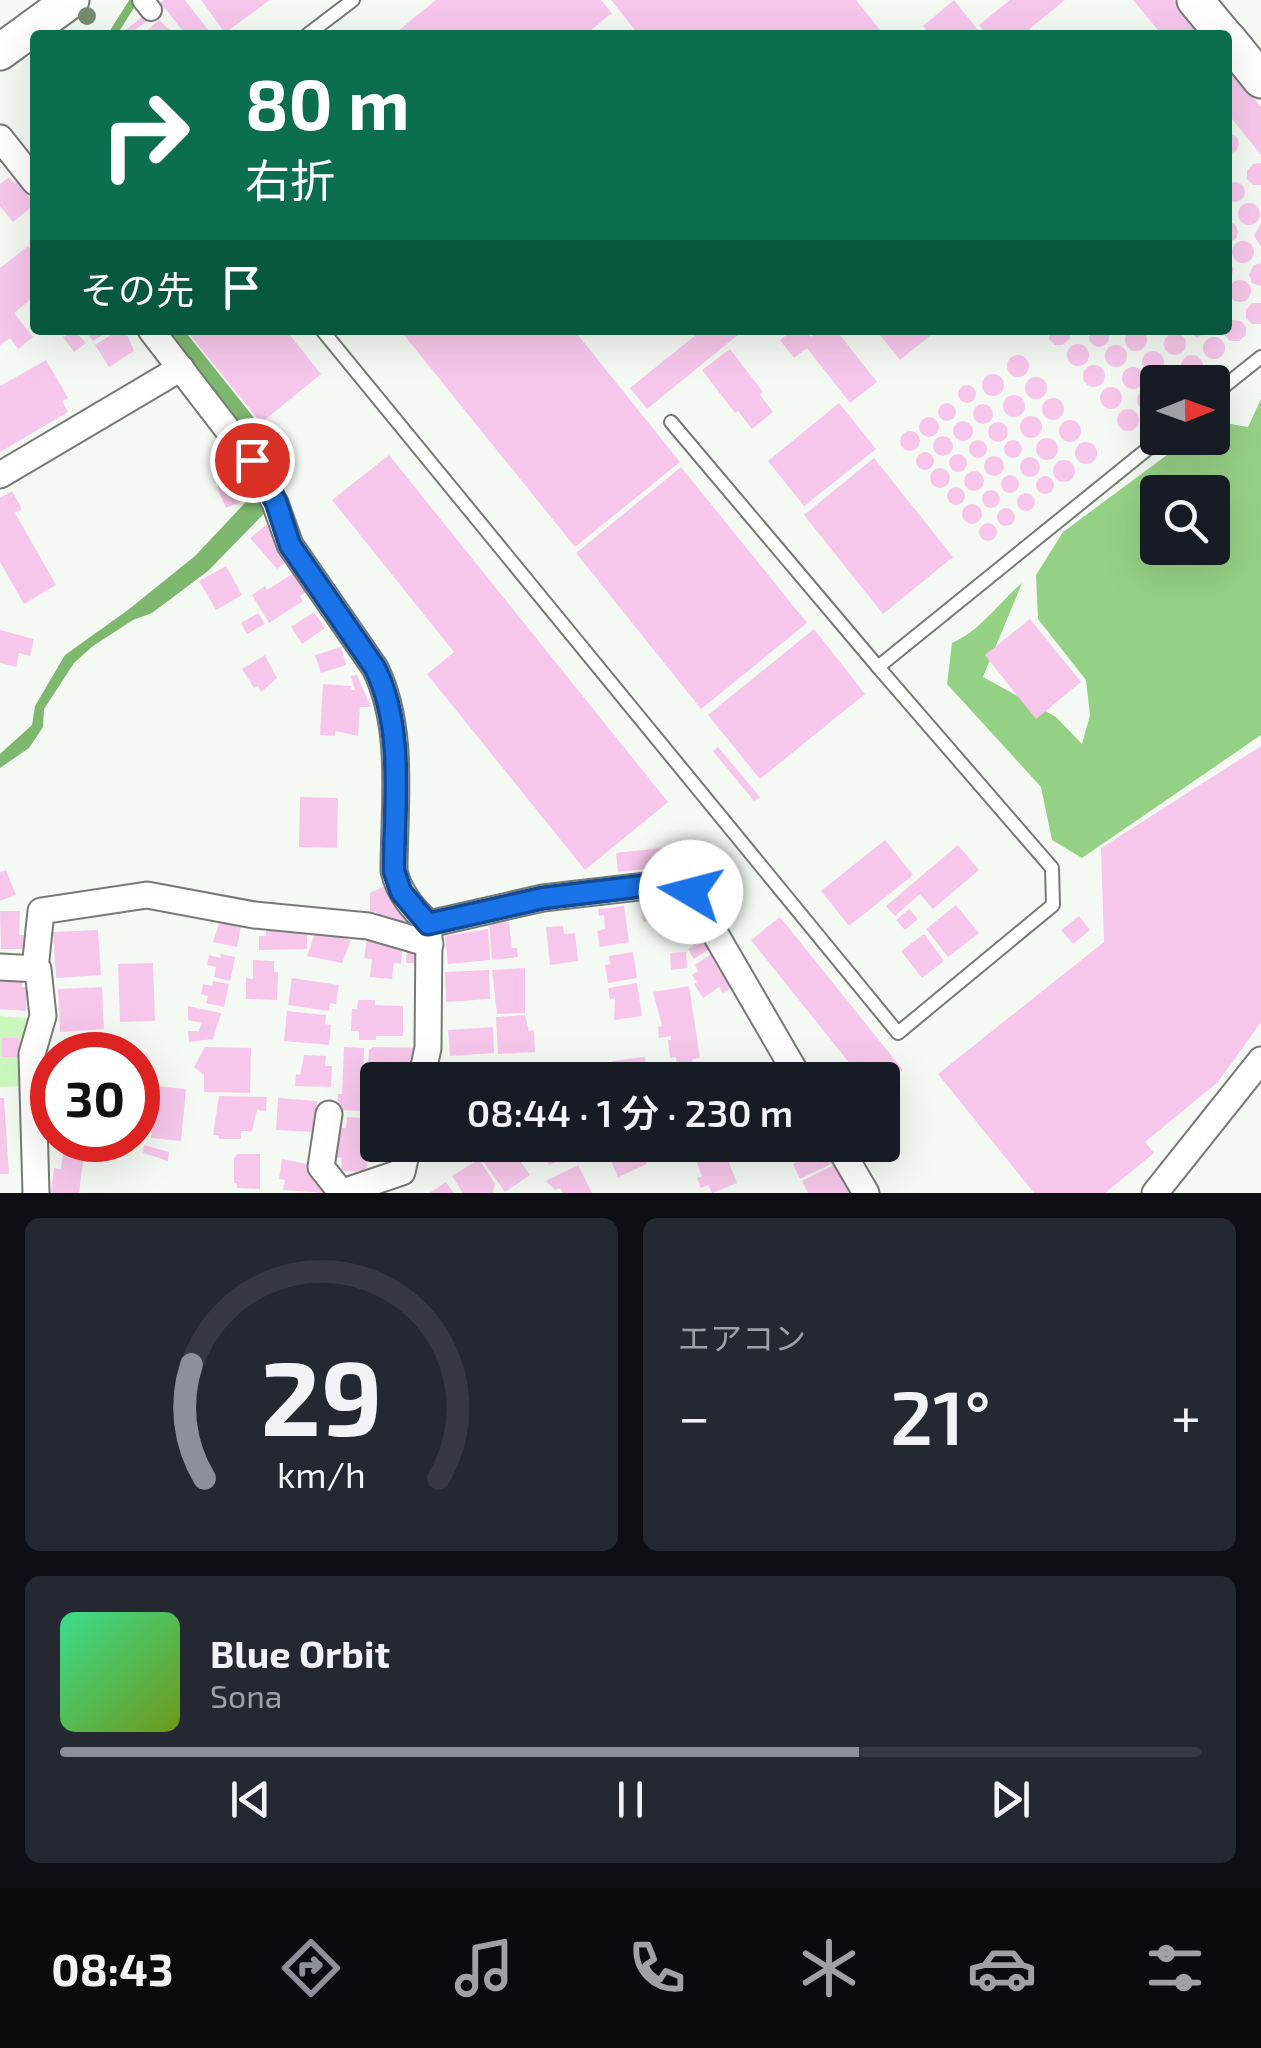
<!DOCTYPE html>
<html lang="ja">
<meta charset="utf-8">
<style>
body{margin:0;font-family:"Exo 2","Noto Sans JP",sans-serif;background:#242831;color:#f1f3f6;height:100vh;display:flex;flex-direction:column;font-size:38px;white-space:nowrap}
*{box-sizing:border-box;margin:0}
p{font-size:32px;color:#9ea1a6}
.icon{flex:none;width:55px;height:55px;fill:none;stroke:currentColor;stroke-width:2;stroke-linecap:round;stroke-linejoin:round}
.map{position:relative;height:1193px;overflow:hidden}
.details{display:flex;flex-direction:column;gap:25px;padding:25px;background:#0d0f14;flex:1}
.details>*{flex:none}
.hud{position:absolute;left:30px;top:30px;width:1202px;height:305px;border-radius:10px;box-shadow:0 10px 40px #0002;background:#0b6e4f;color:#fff;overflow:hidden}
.needle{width:65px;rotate:89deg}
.fabs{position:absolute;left:1140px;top:365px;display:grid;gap:20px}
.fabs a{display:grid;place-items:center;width:90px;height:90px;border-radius:10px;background:#171b24;box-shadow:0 10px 40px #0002;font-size:50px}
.speed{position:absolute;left:30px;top:1032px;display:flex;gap:20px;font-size:50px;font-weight:700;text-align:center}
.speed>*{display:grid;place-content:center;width:130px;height:130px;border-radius:50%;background:#171b24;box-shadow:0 10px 40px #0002;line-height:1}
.speed .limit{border:15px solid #d22;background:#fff;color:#111}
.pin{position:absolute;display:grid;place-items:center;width:85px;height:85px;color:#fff;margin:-42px;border:5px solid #fff;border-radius:50%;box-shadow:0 2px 10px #0007}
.me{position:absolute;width:110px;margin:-55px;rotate:278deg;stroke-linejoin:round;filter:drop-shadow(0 0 8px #0008)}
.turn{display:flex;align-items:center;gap:35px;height:210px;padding:0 50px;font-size:45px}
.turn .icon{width:130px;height:130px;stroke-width:2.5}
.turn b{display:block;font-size:70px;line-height:85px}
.then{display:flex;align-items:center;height:95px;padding:0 50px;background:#0003;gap:20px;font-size:38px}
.big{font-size:75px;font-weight:600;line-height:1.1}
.details .widget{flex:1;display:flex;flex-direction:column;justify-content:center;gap:15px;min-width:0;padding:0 35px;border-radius:15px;background:#242831}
.details .dial{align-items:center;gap:0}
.dial svg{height:260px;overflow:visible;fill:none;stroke:#363941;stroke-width:7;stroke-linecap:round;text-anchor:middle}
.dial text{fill:#f1f3f6;stroke:none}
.song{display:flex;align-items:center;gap:30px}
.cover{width:120px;height:120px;border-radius:15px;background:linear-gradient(135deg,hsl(150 70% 55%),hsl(80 70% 35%))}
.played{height:10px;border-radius:5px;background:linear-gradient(90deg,#8c9099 70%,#363941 70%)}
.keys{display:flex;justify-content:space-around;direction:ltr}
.heat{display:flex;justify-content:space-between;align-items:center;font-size:55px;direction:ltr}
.details .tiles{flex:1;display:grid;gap:25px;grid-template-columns:1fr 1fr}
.widget:last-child{grid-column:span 2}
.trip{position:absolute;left:360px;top:1062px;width:540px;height:100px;border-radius:10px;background:#171b24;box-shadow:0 10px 40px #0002;font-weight:600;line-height:100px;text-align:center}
.tab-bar{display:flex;height:160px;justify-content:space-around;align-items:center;background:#090b0e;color:#9ea1a6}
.tab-bar .icon{width:70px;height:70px}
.tab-bar .active{color:#8c9099}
.tab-bar b{font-size:45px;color:#f1f3f6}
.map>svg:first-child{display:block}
</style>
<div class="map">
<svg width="1261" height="1193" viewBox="0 0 1261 1193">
<rect width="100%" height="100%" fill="#f5f9f4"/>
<!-- green -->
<polygon fill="#cbf7bf" points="0,1016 27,1018 25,1086 0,1087"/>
<!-- forest -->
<path fill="#95d185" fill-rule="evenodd" d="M1261 399V735L1082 858 1052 840 1041 787 947 684 952 643C980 631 998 604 1022 583L983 677 1056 717 1082 744 1090 715 1086 680 1038 619 1036 575 1063 532 1190 438H1212L1213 421 1248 427ZM1158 492H1212V548H1158Z"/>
<!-- water -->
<polygon fill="#7eb86e" points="160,330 184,330 287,459 284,493 208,571 152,613 133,620 93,646 74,663 44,709 43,727 29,748 0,768 0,754 32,725 35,706 65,655 128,610 195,556 259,488"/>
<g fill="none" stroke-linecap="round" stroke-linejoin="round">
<!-- stream -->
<polyline stroke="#7eb86e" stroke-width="8" points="112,35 134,0"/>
</g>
<!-- building -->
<g fill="#f7c7eb">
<polygon points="164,0 185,0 212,35 186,35 165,8 128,35 119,35"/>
<polygon points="201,0 270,0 225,33"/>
<polygon points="436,0 601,0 612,13 585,35 393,35"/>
<polygon points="611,0 856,0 884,35 639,35"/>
<polygon points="954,0 982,35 930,35 923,26"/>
<polygon points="1010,0 1065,0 1022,35 987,35 979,25"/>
<polygon points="1133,0 1174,0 1202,35 1162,35"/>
<polygon points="159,20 175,35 142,35"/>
<polygon points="1228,66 1261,107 1261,155 1228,114"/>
<polygon points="1228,132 1237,137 1239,144 1236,151 1228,155"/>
<polygon points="1261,163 1261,185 1253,185 1247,179 1247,171 1253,164"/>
<polygon points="9,177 14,183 17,181 35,204 13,222 0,206 0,184"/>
<circle cx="1235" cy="192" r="10"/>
<circle cx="1249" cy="214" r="11"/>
<polygon points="1228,220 1236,225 1238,232 1236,239 1228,243"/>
<polygon points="1261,223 1261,246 1254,236"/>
<circle cx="1243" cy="252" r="11"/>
<polygon points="28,246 35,255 35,296 14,313 33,337 18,349 10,338 0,345 0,268"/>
<polygon points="1228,258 1234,270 1228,280"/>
<polygon points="1261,263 1261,286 1252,283 1249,275 1253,266"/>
<circle cx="1240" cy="291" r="11"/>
<polygon points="1252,303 1261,303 1261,324 1252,324 1246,318 1246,310"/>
<polygon points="1231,320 1241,321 1246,327 1246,335 1239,341 1230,341 1225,335 1223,330 1228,330"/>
<circle cx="1099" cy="337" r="10"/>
<circle cx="1136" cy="340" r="11"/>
<polygon points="74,330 86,343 74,352 63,337"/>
<polygon points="84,330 111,330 93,341"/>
<polygon points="119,330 125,330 134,351 109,367 95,345"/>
<polygon points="186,330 286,330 321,374 261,423"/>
<polygon points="400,330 574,330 680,462 575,547"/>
<polygon points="702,330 744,330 647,409 630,388"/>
<polygon points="793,330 806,330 811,337 820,330 836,330 877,382 850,403 807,348 794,358 780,340"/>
<polygon points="876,330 937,330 900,360"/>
<polygon points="1049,330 1070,330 1070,338 1063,345 1055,345 1049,339"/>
<polygon points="1186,330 1208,330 1197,338"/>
<circle cx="1175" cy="344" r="11"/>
<circle cx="1214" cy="348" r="11"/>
<circle cx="1078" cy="355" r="11"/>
<circle cx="1116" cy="356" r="11"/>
<polygon points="730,349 763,392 760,395 773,412 752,429 738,411 735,413 702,370"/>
<circle cx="1153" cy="362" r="11"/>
<circle cx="1192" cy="366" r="11"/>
<circle cx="1018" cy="366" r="11"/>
<polygon points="46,360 68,398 62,401 68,412 0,452 0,386"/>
<circle cx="1094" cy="376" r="11"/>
<circle cx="1133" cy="378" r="11"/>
<polygon points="1169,373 1176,375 1181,382 1158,382"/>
<circle cx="993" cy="385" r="11"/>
<circle cx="1036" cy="388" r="11"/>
<circle cx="967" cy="394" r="9"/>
<circle cx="1111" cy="398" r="11"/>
<circle cx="1148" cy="400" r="11"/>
<circle cx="1014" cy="406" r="11"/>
<circle cx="1053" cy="409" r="11"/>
<circle cx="947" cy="412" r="9"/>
<polygon points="839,403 876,449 804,506 768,461"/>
<circle cx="983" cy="414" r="10"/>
<circle cx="1128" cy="420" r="11"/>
<circle cx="1031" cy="427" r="11"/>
<circle cx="929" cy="427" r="10"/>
<circle cx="1070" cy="431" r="11"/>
<circle cx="963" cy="431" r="10"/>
<circle cx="998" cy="432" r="10"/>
<circle cx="910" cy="441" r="10"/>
<circle cx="943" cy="446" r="10"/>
<circle cx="1047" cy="449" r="11"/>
<circle cx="1013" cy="449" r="9"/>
<circle cx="978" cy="449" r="9"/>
<circle cx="1086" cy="453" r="11"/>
<circle cx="925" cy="461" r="9"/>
<circle cx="958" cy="463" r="9"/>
<polygon points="389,455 668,802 585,870 427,674 454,652 332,500"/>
<circle cx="994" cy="466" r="10"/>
<circle cx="1030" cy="467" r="10"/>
<polygon points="874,458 953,557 883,614 804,515"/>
<circle cx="1064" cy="471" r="11"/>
<polygon points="681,467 807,623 701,709 576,553"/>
<circle cx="940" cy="478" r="10"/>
<polygon points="241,469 250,489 244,492 247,499 226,508 217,487 231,481 229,475"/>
<circle cx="974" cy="481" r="10"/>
<circle cx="1010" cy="484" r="9"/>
<circle cx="1045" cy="485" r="9"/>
<circle cx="956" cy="496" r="9"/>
<circle cx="991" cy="499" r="9"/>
<polygon points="12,491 22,509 15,513 56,585 24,604 0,562 0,498"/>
<circle cx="1026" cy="502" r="9"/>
<circle cx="972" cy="514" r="10"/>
<circle cx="1006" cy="517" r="9"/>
<circle cx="988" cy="532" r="9"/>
<polygon points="266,525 284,547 287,561 277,569 250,538"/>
<polygon points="226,566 242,595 216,610 199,581"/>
<polygon points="297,571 309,590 300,596 303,601 269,623 252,595 265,586 267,590"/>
<polygon points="314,612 325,628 302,644 291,627"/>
<polygon points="258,613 265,624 247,634 241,623"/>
<polygon points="1030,619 1081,682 1036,719 985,655"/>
<polygon points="814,629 865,694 760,779 708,715"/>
<polygon points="0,630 34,639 30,656 19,653 16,667 0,663"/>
<polygon points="341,647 346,665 321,673 315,655"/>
<polygon points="265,655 277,678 261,692 258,686 254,688 242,669"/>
<polygon points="357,675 371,707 360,707 358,736 335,731 335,736 320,735 323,684 351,686 350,690 355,690 351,676"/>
<polygon points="1261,746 1261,1022 1218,1082 1145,1142 1154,1153 1105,1193 1034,1193 938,1074 1104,942 1101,848"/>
<polygon points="718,747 760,797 754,801 713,751"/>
<polygon points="300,797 338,798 337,848 299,847"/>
<polygon points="885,840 913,875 849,926 821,891"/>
<polygon points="958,845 979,870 933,909 920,894 895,916 886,906"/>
<polygon points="679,846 681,865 618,872 616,853"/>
<polygon points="6,870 16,895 0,901 0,872"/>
<polygon points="389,884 408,922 400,927 388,924 385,916 378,919 376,911 370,913 370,893"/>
<polygon points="647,895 675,895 679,903 684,903 685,916 643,922 640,901"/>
<polygon points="956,905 979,933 948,957 926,929"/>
<polygon points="624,906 629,942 600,947 597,931 605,929 604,915 599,916 598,909"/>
<polygon points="909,909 918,919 905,930 896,920"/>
<polygon points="0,911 20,911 19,935 24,935 24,949 1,949"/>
<polygon points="1079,916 1090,930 1073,944 1061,930"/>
<polygon points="221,917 242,921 237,947 213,942"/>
<polygon points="780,917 903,1070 882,1086 882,1080 863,1080 751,940"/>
<polygon points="693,921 711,948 694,959 688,949 694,946 685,927"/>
<polygon points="509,922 512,948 517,948 518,957 492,960 489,924"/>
<polygon points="313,925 313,934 307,934 307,949 259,950 259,936 266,936 266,931 273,931 273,927"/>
<polygon points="318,925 347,931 345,939 351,940 342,963 307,956"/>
<polygon points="563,926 564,934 575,933 578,961 550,965 546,927"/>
<polygon points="488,929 490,960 448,964 445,936"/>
<polygon points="98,930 101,975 56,978 53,932"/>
<polygon points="924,934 944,961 922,978 901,951"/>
<polygon points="367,937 403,941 401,964 394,963 392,979 370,977 372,959 364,958"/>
<polygon points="407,947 423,947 423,963 406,963"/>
<polygon points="633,952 637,978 608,983 605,965 610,964 609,956"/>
<polygon points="686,952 687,968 671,970 670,953"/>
<polygon points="714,952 733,981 729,983 732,987 723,993 719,987 703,998 694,984 697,982 692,975 698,971 695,965"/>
<polygon points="221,954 235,957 230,981 214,977 216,967 207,965 209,955 220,958"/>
<polygon points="253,960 274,961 274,972 278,972 277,1000 246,999 246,978 253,979"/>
<polygon points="153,963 155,1021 120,1022 118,964"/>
<polygon points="525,968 525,1013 497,1014 492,970"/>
<polygon points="489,970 490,999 446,1002 445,972"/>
<polygon points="0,977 22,978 22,987 27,987 26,1011 0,1009"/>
<polygon points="292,978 339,985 336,1004 330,1003 329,1011 288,1005"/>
<polygon points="213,981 229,984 224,1007 206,1003 208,996 201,994 203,984 212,986"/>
<polygon points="637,983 642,1016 614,1020 615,998 610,999 608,988"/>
<polygon points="689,986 700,1058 692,1059 693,1064 677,1066 676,1057 670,1058 668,1040 671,1040 671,1036 659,1038 658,1027 662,1026 653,992"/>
<polygon points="102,987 104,1029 60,1032 58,989"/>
<polygon points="358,1000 375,1000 375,1005 403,1006 403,1036 376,1036 376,1040 359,1040 359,1031 351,1031 352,1009 357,1009"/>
<polygon points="188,1006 221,1013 213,1039 189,1042 188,1031 199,1031 201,1023 188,1020"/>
<polygon points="287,1011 326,1015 325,1024 331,1025 329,1045 284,1041"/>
<polygon points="525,1015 529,1031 534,1030 535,1052 498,1054 496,1017"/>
<polygon points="493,1027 494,1053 450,1056 448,1030"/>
<rect x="2" y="1038" width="17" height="19"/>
<polygon points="205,1047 251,1048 250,1093 204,1092 204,1075 194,1067"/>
<polygon points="344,1047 364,1048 362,1111 337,1110 338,1094 342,1094"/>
<polygon points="373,1047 423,1048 417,1073 405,1073 405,1069 368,1068 369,1050"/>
<polygon points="147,1053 150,1075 138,1076 138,1054"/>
<polygon points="304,1055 326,1056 325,1066 332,1066 331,1087 295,1086 296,1074 300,1075"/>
<polygon points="645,1057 648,1078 615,1080 612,1061"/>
<polygon points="49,1071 52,1071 52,1105 45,1104"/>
<polygon points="368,1076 391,1077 391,1080 378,1080 378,1102 366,1101"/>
<polygon points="155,1086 186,1089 181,1141 151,1138"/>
<polygon points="219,1096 267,1097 266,1111 257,1110 252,1131 241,1131 241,1139 219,1139 218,1135 213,1135"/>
<polygon points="0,1098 4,1098 9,1174 0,1174"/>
<polygon points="278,1098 317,1101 315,1132 276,1130"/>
<polygon points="347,1117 378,1119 380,1161 367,1160 367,1172 341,1171 342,1158 334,1157 336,1128 346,1128"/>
<polygon points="144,1145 169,1152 168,1161 143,1153"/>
<polygon points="482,1145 509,1145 530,1175 505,1192 475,1150"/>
<polygon points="540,1145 573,1145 577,1153 549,1165 547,1160 542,1162 537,1152 543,1150"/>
<polygon points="627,1145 638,1145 647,1164 618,1177 608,1154"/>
<polygon points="708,1145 722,1145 737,1183 712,1193 708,1185 701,1188 697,1178 702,1176 692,1151"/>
<polygon points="829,1146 837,1161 800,1179 793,1164"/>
<polygon points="63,1151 84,1153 79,1193 51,1193 54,1168 61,1169"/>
<polygon points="237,1154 260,1154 260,1189 237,1188 237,1183 234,1183 234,1158"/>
<polygon points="282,1159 311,1165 325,1187 324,1193 283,1190 285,1180 279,1179"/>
<polygon points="479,1159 495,1184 493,1193 463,1193 452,1176"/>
<polygon points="838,1163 853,1193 808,1193 802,1181"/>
<polygon points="578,1165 592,1193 563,1193 560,1188 555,1190 546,1181"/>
<polygon points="446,1182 454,1193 429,1193"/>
</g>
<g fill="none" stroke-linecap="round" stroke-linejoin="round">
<defs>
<g id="service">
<polyline points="307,35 353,0"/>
<polyline points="322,330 898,1033 1053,905 1052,868 878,667 1161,438"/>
<polyline points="1212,396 1261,357"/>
<polyline points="671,422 878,667"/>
</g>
<polyline id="pedestrian" points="143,0 151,10"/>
<g id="minor">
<polyline points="0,138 35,182"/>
<path d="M151 330 251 460 275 503 290 545 375 668C405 729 394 805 394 871 399 893 413 909 429 924L543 898 681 882 691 892 800 1080"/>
<polyline points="0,475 181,368"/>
<polyline points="0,967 38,969 43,1016 32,1054 36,1193"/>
<polyline points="35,969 41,911 147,895 254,915 368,926 430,944"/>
<polyline points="421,1080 428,1048 429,931"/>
<polyline points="329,1114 321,1167 341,1192"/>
<polyline points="838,1145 866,1193"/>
<polyline points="340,1193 402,1172 408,1145"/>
<polyline points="1155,1193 1261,1060"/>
</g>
<g id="secondary">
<polyline points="1195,0 1224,35"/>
<polyline points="1228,39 1261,80"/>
<polyline points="0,52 71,0"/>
</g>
</defs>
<!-- service casing -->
<use href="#service" stroke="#767a75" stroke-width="16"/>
<!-- pedestrian casing -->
<use href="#pedestrian" stroke="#767a75" stroke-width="24"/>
<!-- minor casing -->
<use href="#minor" stroke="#767a75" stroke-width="29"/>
<!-- secondary casing -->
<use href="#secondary" stroke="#767a75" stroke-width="39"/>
<!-- service -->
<use href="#service" stroke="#fff" stroke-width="12"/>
<!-- pedestrian -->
<use href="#pedestrian" stroke="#fff" stroke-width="20"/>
<!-- minor -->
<use href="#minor" stroke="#fff" stroke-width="25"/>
<!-- secondary -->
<use href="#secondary" stroke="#fff" stroke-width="35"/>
</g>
<!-- trees -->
<circle fill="#758d6e" cx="87" cy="16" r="9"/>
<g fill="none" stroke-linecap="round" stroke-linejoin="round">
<defs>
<path id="route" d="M252 460 276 502 290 545 375 668C405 729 394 805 394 871L401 892 428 924 543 898 676 882H681L691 892"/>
</defs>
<!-- route casing -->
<use href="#route" stroke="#114b97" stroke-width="25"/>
<!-- route -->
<use href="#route" stroke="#1a73e8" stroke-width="18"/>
</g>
</svg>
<div class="fabs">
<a><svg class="needle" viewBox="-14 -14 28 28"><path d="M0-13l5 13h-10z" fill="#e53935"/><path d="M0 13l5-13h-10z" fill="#9ea1a6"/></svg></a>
<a><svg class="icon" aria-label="search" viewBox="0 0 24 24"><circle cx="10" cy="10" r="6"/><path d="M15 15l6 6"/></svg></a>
</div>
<div class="speed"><div class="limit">30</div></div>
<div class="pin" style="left:252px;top:460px;background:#d93025"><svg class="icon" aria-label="arrive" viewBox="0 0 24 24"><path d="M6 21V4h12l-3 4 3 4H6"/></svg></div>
<svg class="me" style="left:691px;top:892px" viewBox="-20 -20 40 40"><circle r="19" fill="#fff"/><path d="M0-13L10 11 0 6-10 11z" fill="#1a73e8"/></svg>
<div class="trip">08:44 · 1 分 · 230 m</div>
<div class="hud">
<div class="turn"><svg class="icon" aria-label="right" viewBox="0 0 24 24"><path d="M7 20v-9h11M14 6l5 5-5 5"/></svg><div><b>80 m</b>右折</div></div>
<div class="then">その先<svg class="icon" aria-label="arrive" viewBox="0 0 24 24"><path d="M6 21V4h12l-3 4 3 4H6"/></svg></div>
</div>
</div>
<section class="details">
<div class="tiles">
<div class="widget dial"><svg viewBox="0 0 100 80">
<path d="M14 69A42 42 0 1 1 86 69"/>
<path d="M14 69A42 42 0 0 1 10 34" stroke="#8c9099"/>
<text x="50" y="56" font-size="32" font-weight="700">29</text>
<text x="50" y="72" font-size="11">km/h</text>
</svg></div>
<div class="widget"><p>エアコン</p>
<div class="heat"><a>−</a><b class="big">21°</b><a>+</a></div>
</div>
<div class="widget">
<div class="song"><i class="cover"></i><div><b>Blue Orbit</b><p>Sona</p></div></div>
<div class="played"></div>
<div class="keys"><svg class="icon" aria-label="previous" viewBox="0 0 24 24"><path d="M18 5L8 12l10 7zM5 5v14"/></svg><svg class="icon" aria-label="pause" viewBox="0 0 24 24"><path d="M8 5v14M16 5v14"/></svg><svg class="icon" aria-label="next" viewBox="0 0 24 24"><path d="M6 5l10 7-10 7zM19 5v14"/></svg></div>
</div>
</div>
</section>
<nav class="tab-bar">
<b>08:43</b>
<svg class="icon active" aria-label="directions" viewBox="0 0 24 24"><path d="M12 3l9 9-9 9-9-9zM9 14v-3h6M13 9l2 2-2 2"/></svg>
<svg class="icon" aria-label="music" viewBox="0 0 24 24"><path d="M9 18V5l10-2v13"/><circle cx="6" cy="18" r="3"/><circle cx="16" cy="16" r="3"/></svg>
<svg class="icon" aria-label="phone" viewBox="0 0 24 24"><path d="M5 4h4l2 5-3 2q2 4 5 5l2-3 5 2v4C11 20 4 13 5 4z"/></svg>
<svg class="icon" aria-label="climate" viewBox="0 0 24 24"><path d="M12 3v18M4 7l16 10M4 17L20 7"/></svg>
<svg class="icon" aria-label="car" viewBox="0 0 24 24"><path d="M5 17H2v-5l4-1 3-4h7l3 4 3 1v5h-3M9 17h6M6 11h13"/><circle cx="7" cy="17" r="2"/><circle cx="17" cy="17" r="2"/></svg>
<svg class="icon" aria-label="filters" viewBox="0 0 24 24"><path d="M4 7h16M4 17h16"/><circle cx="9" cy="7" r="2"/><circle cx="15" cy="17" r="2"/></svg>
</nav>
